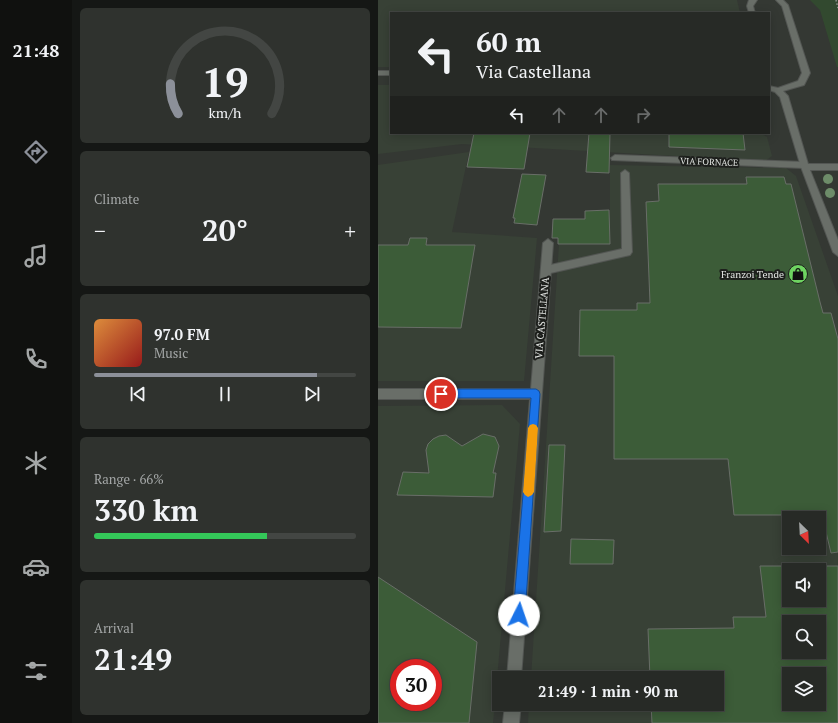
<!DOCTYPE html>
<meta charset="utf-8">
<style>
body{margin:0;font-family:"PT Serif",serif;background:#2f322e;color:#f1f3f6;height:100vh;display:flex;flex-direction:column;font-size:15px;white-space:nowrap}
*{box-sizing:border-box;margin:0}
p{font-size:13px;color:#a4a7a7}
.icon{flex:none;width:22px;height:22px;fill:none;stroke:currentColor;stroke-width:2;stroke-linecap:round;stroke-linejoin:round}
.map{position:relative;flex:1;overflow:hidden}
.panel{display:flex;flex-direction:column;gap:8px;padding:8px;background:#151715;width:306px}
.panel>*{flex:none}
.top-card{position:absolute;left:12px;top:12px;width:380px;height:122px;border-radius:0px;box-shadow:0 2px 10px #0003,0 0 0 1px #434643;background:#272a26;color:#f1f3f6;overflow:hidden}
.needle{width:26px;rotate:156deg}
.fabs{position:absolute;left:404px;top:511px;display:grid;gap:8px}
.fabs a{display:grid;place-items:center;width:44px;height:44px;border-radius:0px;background:#272a26;box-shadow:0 2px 10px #0003,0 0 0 1px #434643;font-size:20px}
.speed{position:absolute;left:12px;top:659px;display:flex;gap:8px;font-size:20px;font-weight:700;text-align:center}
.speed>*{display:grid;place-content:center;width:52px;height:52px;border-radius:50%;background:#272a26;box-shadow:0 2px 10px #0003,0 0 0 1px #434643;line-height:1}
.speed .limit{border:6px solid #d22;background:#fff;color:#111}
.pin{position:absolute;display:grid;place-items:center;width:34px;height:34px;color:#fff;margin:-17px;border:2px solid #fff;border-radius:50%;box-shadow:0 1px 4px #0007}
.me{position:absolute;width:44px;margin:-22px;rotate:4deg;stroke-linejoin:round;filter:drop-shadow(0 0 3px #0008)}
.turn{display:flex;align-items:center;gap:14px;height:84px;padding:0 20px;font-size:18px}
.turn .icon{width:52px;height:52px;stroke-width:2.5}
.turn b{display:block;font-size:28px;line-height:34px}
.lanes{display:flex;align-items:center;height:38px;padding:0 20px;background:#0003;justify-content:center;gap:20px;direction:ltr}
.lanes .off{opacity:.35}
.big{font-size:30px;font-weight:600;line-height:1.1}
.panel .card{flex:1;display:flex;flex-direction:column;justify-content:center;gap:6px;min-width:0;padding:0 14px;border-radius:6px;background:#2f322e}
.panel .dial{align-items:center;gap:0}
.dial svg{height:104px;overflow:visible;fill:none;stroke:#434643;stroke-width:7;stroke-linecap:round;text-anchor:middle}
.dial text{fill:#f1f3f6;stroke:none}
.song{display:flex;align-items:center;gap:12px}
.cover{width:48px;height:48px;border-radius:6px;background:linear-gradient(135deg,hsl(30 70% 55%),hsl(0 70% 35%))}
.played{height:4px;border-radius:2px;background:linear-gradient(90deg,#8c9099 85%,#434643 85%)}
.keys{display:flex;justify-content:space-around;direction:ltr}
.heat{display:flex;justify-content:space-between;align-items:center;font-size:22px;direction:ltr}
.charge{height:6px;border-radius:3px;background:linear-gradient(90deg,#34c759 66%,#434643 0)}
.trip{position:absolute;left:114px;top:671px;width:232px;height:40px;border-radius:0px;background:#272a26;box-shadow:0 2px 10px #0003,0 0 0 1px #434643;font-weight:600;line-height:40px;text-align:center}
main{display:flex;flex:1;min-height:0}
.tabs{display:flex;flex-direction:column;width:72px;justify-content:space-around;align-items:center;background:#10110f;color:#a4a7a7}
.tabs .icon{width:28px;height:28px}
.tabs .on{color:#8c9099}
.tabs b{font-size:18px;color:#f1f3f6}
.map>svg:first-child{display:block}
</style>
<main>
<nav class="tabs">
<b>21:48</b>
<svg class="icon on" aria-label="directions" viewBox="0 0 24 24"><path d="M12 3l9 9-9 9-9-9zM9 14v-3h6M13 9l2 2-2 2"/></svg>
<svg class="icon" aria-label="music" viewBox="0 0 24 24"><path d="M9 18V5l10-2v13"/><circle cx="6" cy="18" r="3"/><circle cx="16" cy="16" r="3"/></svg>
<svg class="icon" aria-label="phone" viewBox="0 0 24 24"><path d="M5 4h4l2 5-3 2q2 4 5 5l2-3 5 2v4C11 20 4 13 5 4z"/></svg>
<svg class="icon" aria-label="climate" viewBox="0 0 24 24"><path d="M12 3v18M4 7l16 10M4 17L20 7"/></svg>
<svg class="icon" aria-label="car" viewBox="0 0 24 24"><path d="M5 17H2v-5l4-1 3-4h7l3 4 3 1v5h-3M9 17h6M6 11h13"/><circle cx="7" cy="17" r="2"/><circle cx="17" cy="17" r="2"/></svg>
<svg class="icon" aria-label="filters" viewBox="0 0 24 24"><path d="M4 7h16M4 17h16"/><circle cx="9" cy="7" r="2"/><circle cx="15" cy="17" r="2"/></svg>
</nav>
<section class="panel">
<div class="card dial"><svg viewBox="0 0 100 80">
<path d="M14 69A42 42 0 1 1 86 69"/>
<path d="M14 69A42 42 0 0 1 8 46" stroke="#8c9099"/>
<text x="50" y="56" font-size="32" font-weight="700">19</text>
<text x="50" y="72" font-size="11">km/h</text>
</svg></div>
<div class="card"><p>Climate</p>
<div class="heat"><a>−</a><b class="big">20°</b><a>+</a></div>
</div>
<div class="card">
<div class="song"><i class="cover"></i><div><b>97.0 FM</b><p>Music</p></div></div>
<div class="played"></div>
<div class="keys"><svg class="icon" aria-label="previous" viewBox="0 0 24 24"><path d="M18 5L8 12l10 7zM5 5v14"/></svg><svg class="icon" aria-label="pause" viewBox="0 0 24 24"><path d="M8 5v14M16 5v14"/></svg><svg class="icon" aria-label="next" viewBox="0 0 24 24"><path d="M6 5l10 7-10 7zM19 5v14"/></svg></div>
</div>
<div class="card"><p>Range · 66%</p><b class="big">330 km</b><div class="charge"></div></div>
<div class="card"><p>Arrival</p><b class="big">21:49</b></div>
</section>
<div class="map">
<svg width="460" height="723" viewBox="0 0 460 723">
<rect width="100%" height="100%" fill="#343833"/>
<!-- built -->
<g fill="#384136" fill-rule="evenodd">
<polygon points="0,0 359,0 362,13 13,13 13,67 0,67"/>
<polygon points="0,85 13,85 13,133 382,133 389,137 394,156 387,161 84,144 0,154"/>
<polygon points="91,152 74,232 159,238 146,381 0,381 0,165"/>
<path d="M232 165 408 168 418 176 460 296V723H150L151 704H339V678H153L181 244H232ZM411 518H441V548H411ZM411 570H441V600H411ZM411 622H441V652H411ZM411 674H441V704H411Z"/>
<path d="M124 405 142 424 115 723H0V406ZM21 668H55V702H21Z"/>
</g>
<!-- green -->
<polygon fill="#32492f" points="432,0 460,0 460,67 459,67 442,10"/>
<!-- building -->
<g fill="#3c5c38" stroke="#696e68" fill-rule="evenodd">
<polygon points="96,133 152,133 146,169 89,167"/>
<polygon points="211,133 232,133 231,173 208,172"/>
<polygon points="291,133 365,133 367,150 291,147"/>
<polygon points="144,174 168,175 159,225 136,223 137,218 135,218"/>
<polygon points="368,177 406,177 408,184 413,184 442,302 445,313 453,313 460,339 460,552 453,553 444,515 356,515 350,459 236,459 236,356 201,356 202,310 259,310 259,303 272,303 268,202 281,201 280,184 369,184"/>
<polygon points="231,210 232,244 180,244 180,238 174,238 175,219 207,219 207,211"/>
<polygon points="32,238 49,238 48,245 97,245 83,328 0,327 0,245 30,245"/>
<polygon points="105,434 117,437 121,446 115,473 118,473 115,497 19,495 25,472 51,473 48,450 50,444 55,439 61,436 68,435 84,446"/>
<polygon points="171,445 187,445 183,531 166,532"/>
<polygon points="193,539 236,540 235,564 192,564"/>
<path d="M382 566H460V723H274L273 704H339V678H272L270 629 356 628 355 617H388ZM411 570H441V600H411ZM411 622H441V652H411ZM411 674H441V704H411Z"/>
<path d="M0 577 99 642 91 723H0ZM21 668H55V702H21Z"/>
</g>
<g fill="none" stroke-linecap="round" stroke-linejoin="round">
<defs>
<g id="service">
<polygon points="237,155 426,162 430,165 426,168 234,160 233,158"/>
<polygon points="247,170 251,173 254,252 252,255 168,274 165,273 163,270 165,267 168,266 244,249 243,173"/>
</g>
<g id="minor">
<polygon points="371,0 379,0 375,6 377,13 371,13 369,6"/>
<polygon points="398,0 405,0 410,5 432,73 426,85 405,91 410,96 430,164 460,164 460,170 432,170 460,240 460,256 455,252 423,167 402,97 397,92 391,90 391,86 400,88 420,81 424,73 404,6"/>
<rect x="0" y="71" width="13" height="4"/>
<polygon points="170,239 175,243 143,678 129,678 152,399 0,399 0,389 153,389 165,243"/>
<polygon points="127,704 143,704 141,723 125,723"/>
</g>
</defs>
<!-- service casing -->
<use href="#service" stroke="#535653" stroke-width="2"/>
<!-- minor casing -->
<use href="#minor" stroke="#535653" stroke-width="2"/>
<!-- path -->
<polyline stroke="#8d918d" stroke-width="1.5" stroke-dasharray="1.5 2" stroke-linecap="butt" points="458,0 460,8"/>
<!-- service -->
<use href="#service" fill="#696e68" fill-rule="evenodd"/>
<!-- minor -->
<use href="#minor" fill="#696e68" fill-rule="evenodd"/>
</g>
<!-- trees -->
<g fill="#6d8c69">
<circle cx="450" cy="179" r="5"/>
<circle cx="452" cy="193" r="5"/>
</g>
<!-- route -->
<polygon fill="#1a73e8" stroke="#114b97" points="63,389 158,389 161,391 162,394 147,615 145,619 141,621 137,619 135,615 153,398 63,398 60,397 58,394 60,391"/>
<!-- slow -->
<polygon fill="#f59e0b" points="155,424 158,425 160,428 156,492 154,495 150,497 147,495 145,492 150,428 152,425"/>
<!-- icons -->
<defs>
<symbol id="shop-disc" viewBox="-11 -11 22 22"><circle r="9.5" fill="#6ed361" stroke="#1d1f1c"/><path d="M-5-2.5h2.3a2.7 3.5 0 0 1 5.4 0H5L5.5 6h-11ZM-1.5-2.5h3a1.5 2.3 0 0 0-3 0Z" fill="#111"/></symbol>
</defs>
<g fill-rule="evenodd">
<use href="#shop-disc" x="409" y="263" width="22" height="22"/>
</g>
<g text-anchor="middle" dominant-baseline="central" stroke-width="4" stroke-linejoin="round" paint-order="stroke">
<!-- far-street labels -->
<g font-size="9" fill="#e2e5e2" stroke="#1d1f1c">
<text transform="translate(331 162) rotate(2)">VIA FORNACE</text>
</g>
<!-- poi labels -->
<g font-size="10" fill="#e2e5e2" stroke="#1d1f1c" text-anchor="end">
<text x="406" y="274">Franzoi Tende</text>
</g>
<!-- street labels -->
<g font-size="10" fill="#e2e5e2" stroke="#1d1f1c">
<text transform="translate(164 318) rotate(-85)">VIA CASTELLANA</text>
</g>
</g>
</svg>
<div class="fabs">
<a><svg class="needle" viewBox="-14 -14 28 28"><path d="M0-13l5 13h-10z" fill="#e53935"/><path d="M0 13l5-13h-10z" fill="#a4a7a7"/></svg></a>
<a><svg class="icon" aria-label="sound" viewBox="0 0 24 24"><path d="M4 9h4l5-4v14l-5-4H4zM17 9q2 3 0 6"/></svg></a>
<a><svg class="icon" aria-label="search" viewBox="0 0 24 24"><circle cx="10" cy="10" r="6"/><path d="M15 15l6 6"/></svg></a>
<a><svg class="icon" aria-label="layers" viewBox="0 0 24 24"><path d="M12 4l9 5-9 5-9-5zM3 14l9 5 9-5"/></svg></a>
</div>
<div class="speed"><div class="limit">30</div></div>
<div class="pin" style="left:63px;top:394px;background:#d93025"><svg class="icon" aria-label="arrive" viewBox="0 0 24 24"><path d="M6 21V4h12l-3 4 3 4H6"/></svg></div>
<svg class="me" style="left:141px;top:615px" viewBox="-20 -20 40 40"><circle r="19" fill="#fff"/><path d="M0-13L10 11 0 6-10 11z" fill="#1a73e8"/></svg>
<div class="trip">21:49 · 1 min · 90 m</div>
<div class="top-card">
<div class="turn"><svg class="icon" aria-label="left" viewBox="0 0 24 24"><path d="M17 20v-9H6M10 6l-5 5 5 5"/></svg><div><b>60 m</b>Via Castellana</div></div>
<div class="lanes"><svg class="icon" aria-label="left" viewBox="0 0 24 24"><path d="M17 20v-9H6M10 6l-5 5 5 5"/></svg><svg class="icon off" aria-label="ahead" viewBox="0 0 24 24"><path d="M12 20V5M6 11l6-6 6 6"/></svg><svg class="icon off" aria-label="ahead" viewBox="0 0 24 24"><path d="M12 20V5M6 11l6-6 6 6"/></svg><svg class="icon off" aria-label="right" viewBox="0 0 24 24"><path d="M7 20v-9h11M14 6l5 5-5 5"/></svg></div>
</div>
</div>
</main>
